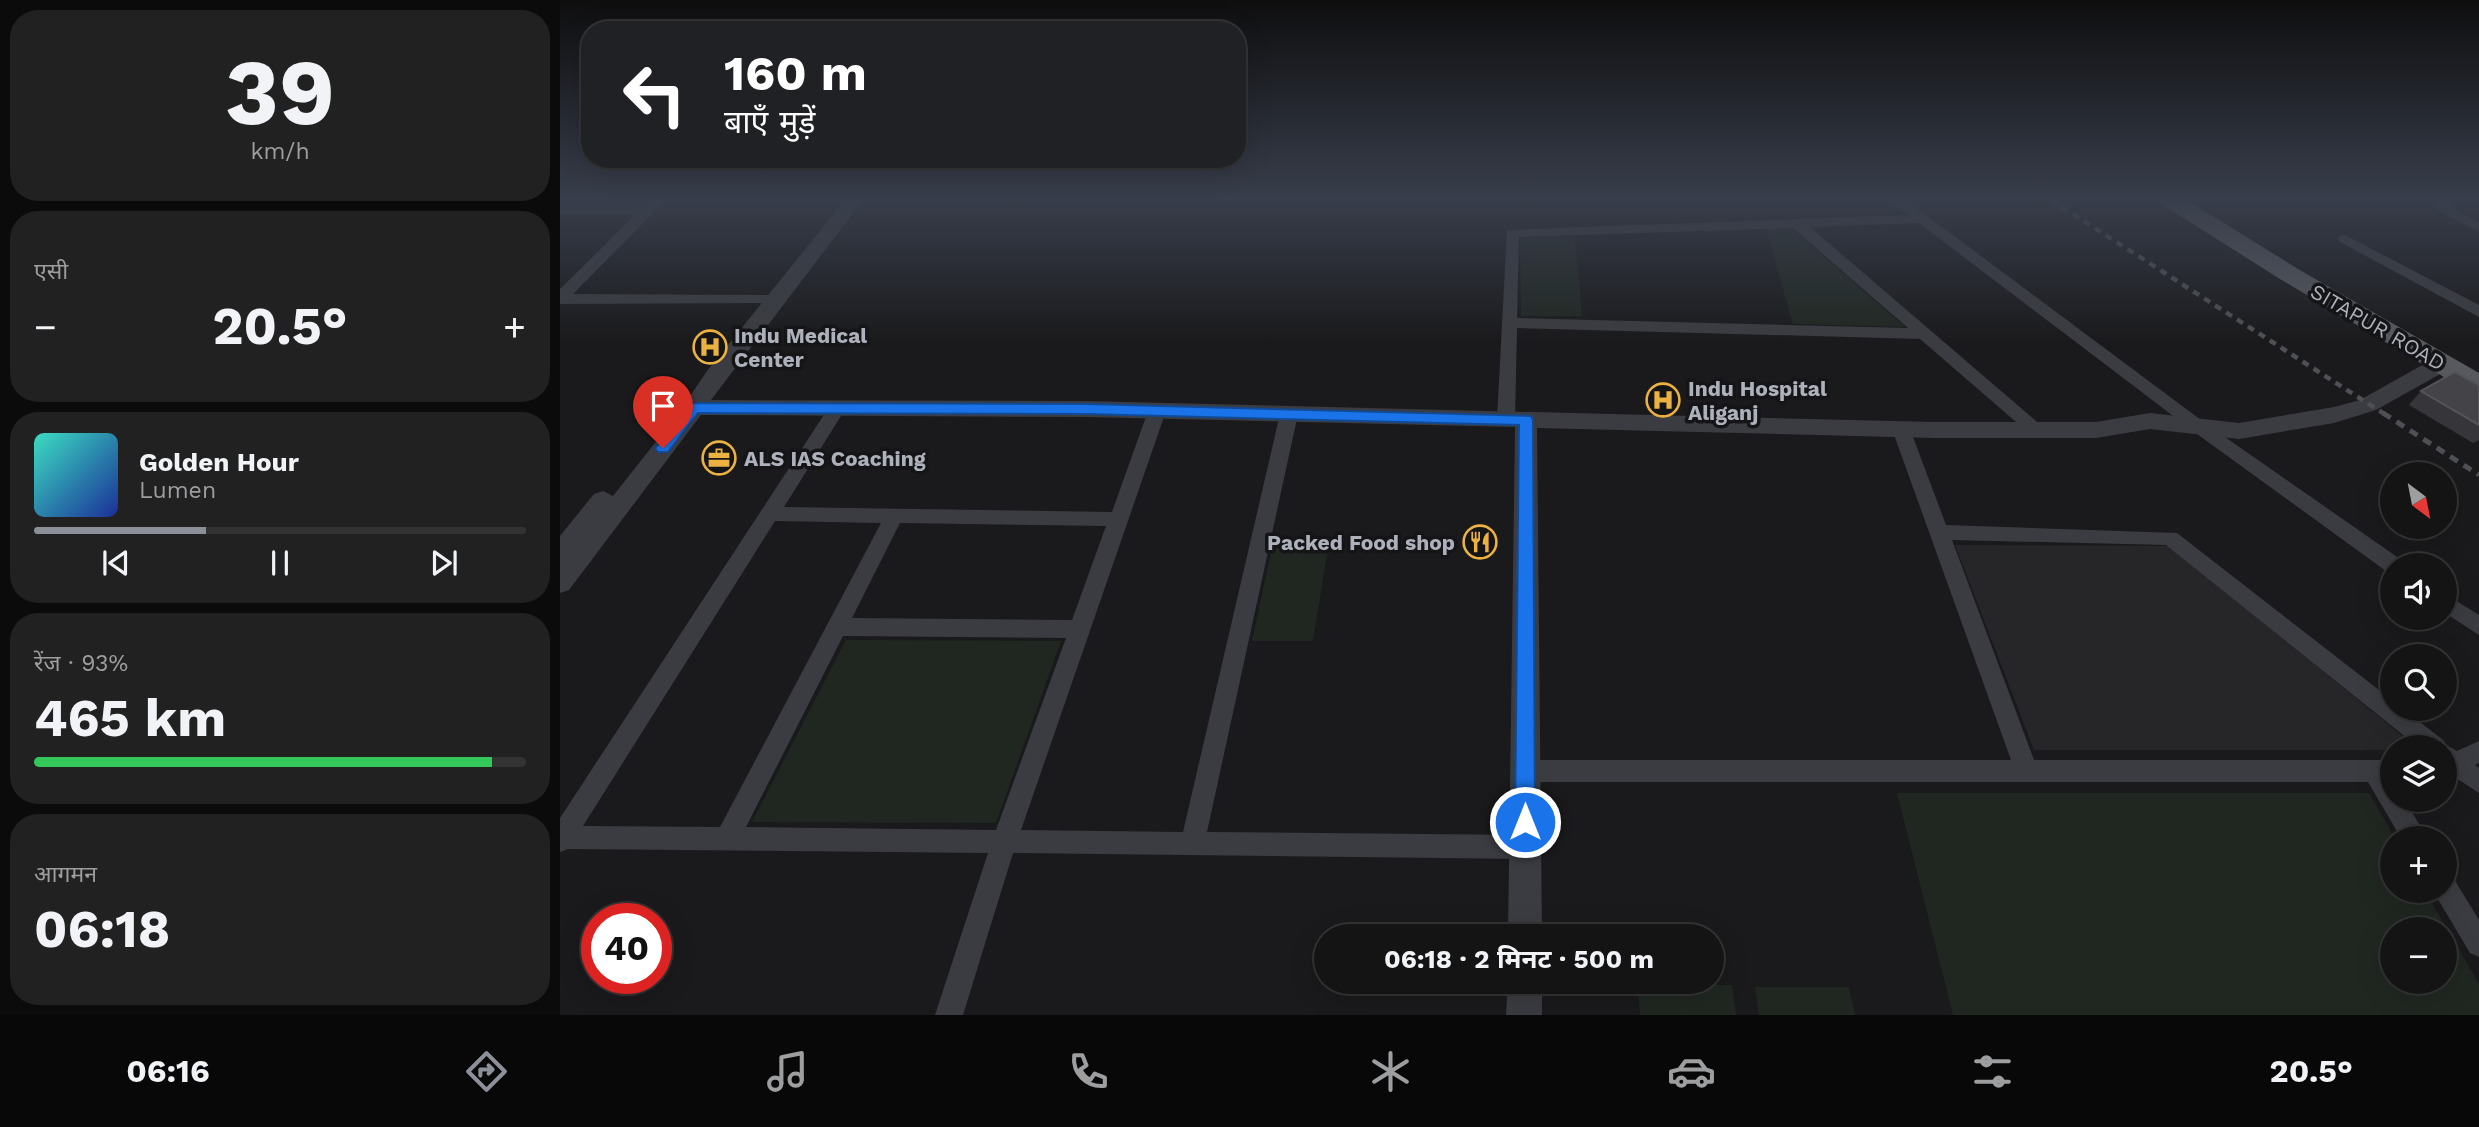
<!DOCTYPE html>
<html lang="hi">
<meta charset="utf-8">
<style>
body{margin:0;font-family:"Work Sans","Noto Sans Devanagari",sans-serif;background:#212122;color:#f1f3f6;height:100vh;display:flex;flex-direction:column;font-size:26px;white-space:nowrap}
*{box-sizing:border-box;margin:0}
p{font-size:23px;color:#9d9ea0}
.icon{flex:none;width:38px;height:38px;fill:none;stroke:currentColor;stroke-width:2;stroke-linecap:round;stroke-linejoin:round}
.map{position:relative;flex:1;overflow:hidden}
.details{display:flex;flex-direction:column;gap:10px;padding:10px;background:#0b0b0c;width:560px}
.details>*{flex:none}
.guide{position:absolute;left:21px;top:21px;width:665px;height:147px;border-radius:28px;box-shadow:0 7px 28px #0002,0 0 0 2px #333334;background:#202124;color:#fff;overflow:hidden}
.needle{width:46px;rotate:148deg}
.buttons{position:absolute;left:1820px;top:462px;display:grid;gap:14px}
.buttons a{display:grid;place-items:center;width:77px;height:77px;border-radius:50%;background:#141415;box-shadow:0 7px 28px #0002,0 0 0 2px #333334;font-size:35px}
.speed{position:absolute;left:21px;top:903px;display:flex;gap:14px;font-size:35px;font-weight:700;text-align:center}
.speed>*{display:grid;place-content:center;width:91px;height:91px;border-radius:50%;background:#141415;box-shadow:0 7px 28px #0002,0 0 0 2px #333334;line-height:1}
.speed .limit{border:10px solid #d22;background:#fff;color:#111}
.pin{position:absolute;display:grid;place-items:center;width:60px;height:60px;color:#fff;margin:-72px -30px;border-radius:50% 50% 50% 0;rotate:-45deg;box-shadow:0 0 7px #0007}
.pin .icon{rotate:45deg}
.me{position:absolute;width:77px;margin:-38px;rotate:0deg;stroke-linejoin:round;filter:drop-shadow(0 0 5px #0008)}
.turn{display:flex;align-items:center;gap:24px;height:147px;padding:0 28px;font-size:32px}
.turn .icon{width:91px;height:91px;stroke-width:2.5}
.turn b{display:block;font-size:49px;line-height:60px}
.big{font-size:52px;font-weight:700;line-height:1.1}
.details .tile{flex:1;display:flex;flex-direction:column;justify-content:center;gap:10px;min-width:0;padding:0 24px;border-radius:28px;background:#212122}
.details .dial{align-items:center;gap:0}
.dial b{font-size:91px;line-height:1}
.song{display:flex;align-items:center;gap:21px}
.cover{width:84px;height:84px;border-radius:10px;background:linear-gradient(135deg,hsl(170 70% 55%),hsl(230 70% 35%))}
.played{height:7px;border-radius:4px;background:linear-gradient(90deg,#8c9099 35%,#333334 35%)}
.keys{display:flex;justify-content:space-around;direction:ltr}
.heat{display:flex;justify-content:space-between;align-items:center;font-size:38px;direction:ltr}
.charge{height:10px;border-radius:5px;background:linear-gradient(90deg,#34c759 93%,#333334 0)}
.trip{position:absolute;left:754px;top:924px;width:410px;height:70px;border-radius:35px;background:#141415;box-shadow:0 7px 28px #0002,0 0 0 2px #333334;font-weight:700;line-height:70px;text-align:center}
.tabs{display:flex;height:112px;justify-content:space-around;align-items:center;background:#080808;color:#9d9ea0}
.tabs .icon{width:49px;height:49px}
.tabs .current{color:#8c9099}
.tabs b{font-size:32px;color:#f1f3f6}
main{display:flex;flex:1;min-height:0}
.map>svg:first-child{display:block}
</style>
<main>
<section class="details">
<div class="tile dial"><b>39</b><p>km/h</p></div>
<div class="tile"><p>एसी</p>
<div class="heat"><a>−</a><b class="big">20.5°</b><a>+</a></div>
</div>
<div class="tile">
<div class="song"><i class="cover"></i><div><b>Golden Hour</b><p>Lumen</p></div></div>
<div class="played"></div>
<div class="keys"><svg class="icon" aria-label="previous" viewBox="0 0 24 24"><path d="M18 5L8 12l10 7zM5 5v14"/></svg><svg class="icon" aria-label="pause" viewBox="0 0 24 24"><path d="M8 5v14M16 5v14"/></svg><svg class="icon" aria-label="next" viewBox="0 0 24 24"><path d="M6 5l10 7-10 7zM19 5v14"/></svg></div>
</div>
<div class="tile"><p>रेंज · 93%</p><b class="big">465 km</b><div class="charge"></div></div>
<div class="tile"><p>आगमन</p><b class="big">06:18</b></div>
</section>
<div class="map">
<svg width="1919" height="1015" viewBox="0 0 1919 1015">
<rect width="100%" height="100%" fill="#1a1a1c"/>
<!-- built -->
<polygon fill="#262629" points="1395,545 1609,546 1856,747 1832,747 1832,750 1474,750"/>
<!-- green -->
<g fill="#202721" fill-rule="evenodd">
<polygon points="1206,229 1232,229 1345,327 1233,324"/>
<polygon points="1015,235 1022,316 961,316 960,236"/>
<polygon points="712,548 768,548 753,641 692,641"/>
<polygon points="286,640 501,641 436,823 192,822"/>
<path d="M1337 793H1809L1835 838H1832V891H1865L1919 984V1015H1393ZM1832 929H1885V982H1832Z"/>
<polygon points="1078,985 1172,985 1176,1015 1080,1015"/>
<polygon points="1195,987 1289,987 1295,1015 1199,1015"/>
</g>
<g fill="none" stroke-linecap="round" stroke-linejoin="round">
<!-- minor -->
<g fill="#3b3c41" fill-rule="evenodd">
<polygon points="91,200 106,200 13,294 217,295 225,300 223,303 0,304 0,289 75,215 0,215 0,207 84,207"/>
<path d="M1330 200H1346L1645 423 1840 559 1843 565H1832V573L1826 571 1633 431 1359 223 1250 227 1482 426 1485 430 1482 434H1470L1360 339 957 328 955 419 946 425 937 419 947 230 1348 215ZM1233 228 1348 328 957 318 959 237Z"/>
<polygon points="1881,202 1919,222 1919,232 1876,209 1876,203"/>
<polygon points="1785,235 1919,305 1919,317 1780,242 1778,239 1780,236"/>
<path d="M277 402 286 408 224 507 552 512 588 411 597 405 606 411 461 830 623 832 720 414 729 408 738 414 647 832 965 835 974 839 977 847 974 855 965 859 453 853 403 1015H375L428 853 8 849 0 852V818L271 404ZM215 521 321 523 160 827 23 826ZM340 523 546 526 512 620 292 618ZM283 636 506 638 436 830 186 827Z"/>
<polygon points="1341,423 1347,425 1350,429 1386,525 1617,533 1832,700 1832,709 1843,709 1883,740 1886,745 1897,751 1919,741 1919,763 1915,765 1919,768 1919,793 1893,776 1885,778 1885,747 1858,747 1606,545 1392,540 1474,760 1832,760 1832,800 1845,800 1867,838 1841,838 1808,782 965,782 957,779 953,771 957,763 965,760 1451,760 1332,429 1335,425"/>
<polygon points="1885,594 1919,615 1919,635 1885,613"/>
<polygon points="1885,876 1894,879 1919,920 1919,957 1910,953 1873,891 1885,891"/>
</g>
<!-- tertiary -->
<g fill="#3b3c41" fill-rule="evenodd">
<polygon points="285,200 303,200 151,400 527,401 1374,422 1536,422 1590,413 1679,423 1774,407 1800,400 1873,359 1889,359 1892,364 1889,369 1816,410 1774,423 1679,439 1590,429 1536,438 1374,438 977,428 982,936 948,936 955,427 527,417 141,415 9,590 0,593 0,536 34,494 43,491 53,496 117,415 107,412 104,407 107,402 128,399 147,371"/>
<polygon points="948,982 982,982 982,1015 946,1015"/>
</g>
<!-- primary -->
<polygon fill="#57595f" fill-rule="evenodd" points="1599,200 1627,200 1738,269 1919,373 1919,394 1909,392 1720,279 1603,205"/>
<!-- rail-far1 -->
<polyline stroke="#4e5055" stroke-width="4.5" stroke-dasharray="7 6" stroke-linecap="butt" points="1491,200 1826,415"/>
<!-- rail -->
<polyline stroke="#4e5055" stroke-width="5" stroke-dasharray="9 7" stroke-linecap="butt" points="1823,413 1919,475"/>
</g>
<!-- wall -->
<polygon fill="#36363a" points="1919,385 1919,440 1913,443 1849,405 1861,391"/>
<!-- building -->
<polygon fill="#434348" stroke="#53555a" stroke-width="2" points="1895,372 1919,385 1919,425 1861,391"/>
<!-- sky -->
<linearGradient id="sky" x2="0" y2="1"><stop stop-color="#0e0e0f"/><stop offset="0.58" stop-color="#383e4b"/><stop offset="1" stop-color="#383e4b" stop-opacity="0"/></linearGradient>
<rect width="1919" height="342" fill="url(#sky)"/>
<!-- route -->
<polygon fill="#1a73e8" stroke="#114b97" stroke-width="2" points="134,403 527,404 971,416 973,420 975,822 972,829 965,831 958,829 955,822 959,425 527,414 138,413 108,452 98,452 95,448 98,445 128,404"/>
<!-- icons -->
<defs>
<symbol id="hospital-ring" viewBox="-11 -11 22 22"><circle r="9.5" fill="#151517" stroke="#ebb242" stroke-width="1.5"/><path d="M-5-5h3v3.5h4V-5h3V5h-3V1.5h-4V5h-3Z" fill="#ebb242"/></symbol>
<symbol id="office-ring" viewBox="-11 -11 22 22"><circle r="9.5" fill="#151517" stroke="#ebb242" stroke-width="1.5"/><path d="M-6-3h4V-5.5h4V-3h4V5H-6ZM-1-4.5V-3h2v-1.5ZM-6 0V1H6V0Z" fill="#ebb242"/></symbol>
<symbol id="restaurant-ring" viewBox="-11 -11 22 22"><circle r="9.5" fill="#151517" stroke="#ebb242" stroke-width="1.5"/><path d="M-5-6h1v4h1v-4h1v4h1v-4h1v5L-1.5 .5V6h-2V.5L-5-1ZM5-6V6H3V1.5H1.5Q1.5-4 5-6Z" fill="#ebb242"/></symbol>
</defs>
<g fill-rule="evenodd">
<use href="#hospital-ring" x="131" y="328" width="38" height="38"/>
<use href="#hospital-ring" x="1084" y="381" width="38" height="38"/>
<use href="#office-ring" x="140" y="439" width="38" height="38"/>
<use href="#restaurant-ring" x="901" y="523" width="38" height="38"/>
</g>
<g text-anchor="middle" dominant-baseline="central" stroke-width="7" stroke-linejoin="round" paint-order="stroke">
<!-- street labels -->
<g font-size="21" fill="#adb1bb" stroke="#151517">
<text transform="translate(1818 327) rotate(30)">SITAPUR ROAD</text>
</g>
<!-- poi labels -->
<g font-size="21" font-weight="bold" fill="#adb1bb" stroke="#151517" text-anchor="start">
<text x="174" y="335">Indu Medical<tspan x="174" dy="24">Center</tspan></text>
<text x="1128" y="388">Indu Hospital<tspan x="1128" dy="24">Aliganj</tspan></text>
<text x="184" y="458">ALS IAS Coaching</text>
<text x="895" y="542" text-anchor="end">Packed Food shop</text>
</g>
</g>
</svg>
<div class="buttons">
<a><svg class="needle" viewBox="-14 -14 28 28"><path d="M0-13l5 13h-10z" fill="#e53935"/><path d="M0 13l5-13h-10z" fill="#9d9ea0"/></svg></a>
<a><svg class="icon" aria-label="sound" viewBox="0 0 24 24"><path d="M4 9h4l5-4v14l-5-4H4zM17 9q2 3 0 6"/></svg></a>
<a><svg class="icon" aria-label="search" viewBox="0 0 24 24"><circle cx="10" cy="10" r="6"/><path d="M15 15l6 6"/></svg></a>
<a><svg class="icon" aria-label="layers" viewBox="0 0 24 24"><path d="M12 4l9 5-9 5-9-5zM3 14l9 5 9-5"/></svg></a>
<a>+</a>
<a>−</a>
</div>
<div class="speed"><div class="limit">40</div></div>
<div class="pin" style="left:103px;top:448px;background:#d93025"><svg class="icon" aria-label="arrive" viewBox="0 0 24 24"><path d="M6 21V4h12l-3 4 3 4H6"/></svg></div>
<svg class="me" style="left:965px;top:822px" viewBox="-20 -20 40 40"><circle r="17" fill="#1a73e8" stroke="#fff" stroke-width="3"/><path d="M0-11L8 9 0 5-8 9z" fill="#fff"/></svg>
<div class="trip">06:18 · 2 मिनट · 500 m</div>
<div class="guide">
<div class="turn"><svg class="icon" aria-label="left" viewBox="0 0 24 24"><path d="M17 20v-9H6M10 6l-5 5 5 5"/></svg><div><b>160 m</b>बाएँ मुड़ें</div></div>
</div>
</div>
</main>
<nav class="tabs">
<b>06:16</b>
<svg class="icon current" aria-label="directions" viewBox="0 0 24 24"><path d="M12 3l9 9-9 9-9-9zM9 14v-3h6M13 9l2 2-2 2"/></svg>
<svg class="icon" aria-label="music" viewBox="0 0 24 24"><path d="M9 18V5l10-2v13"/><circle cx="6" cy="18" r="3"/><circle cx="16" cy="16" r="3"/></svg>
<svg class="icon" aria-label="phone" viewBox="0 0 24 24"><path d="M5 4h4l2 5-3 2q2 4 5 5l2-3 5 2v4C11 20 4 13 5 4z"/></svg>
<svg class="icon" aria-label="climate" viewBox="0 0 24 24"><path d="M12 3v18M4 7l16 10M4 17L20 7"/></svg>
<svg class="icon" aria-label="car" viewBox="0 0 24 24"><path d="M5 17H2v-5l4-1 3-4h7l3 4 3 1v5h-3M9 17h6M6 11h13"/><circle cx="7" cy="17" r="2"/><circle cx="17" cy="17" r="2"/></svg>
<svg class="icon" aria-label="filters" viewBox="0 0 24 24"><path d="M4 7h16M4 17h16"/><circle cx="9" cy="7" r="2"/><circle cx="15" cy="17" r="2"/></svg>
<b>20.5°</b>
</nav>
